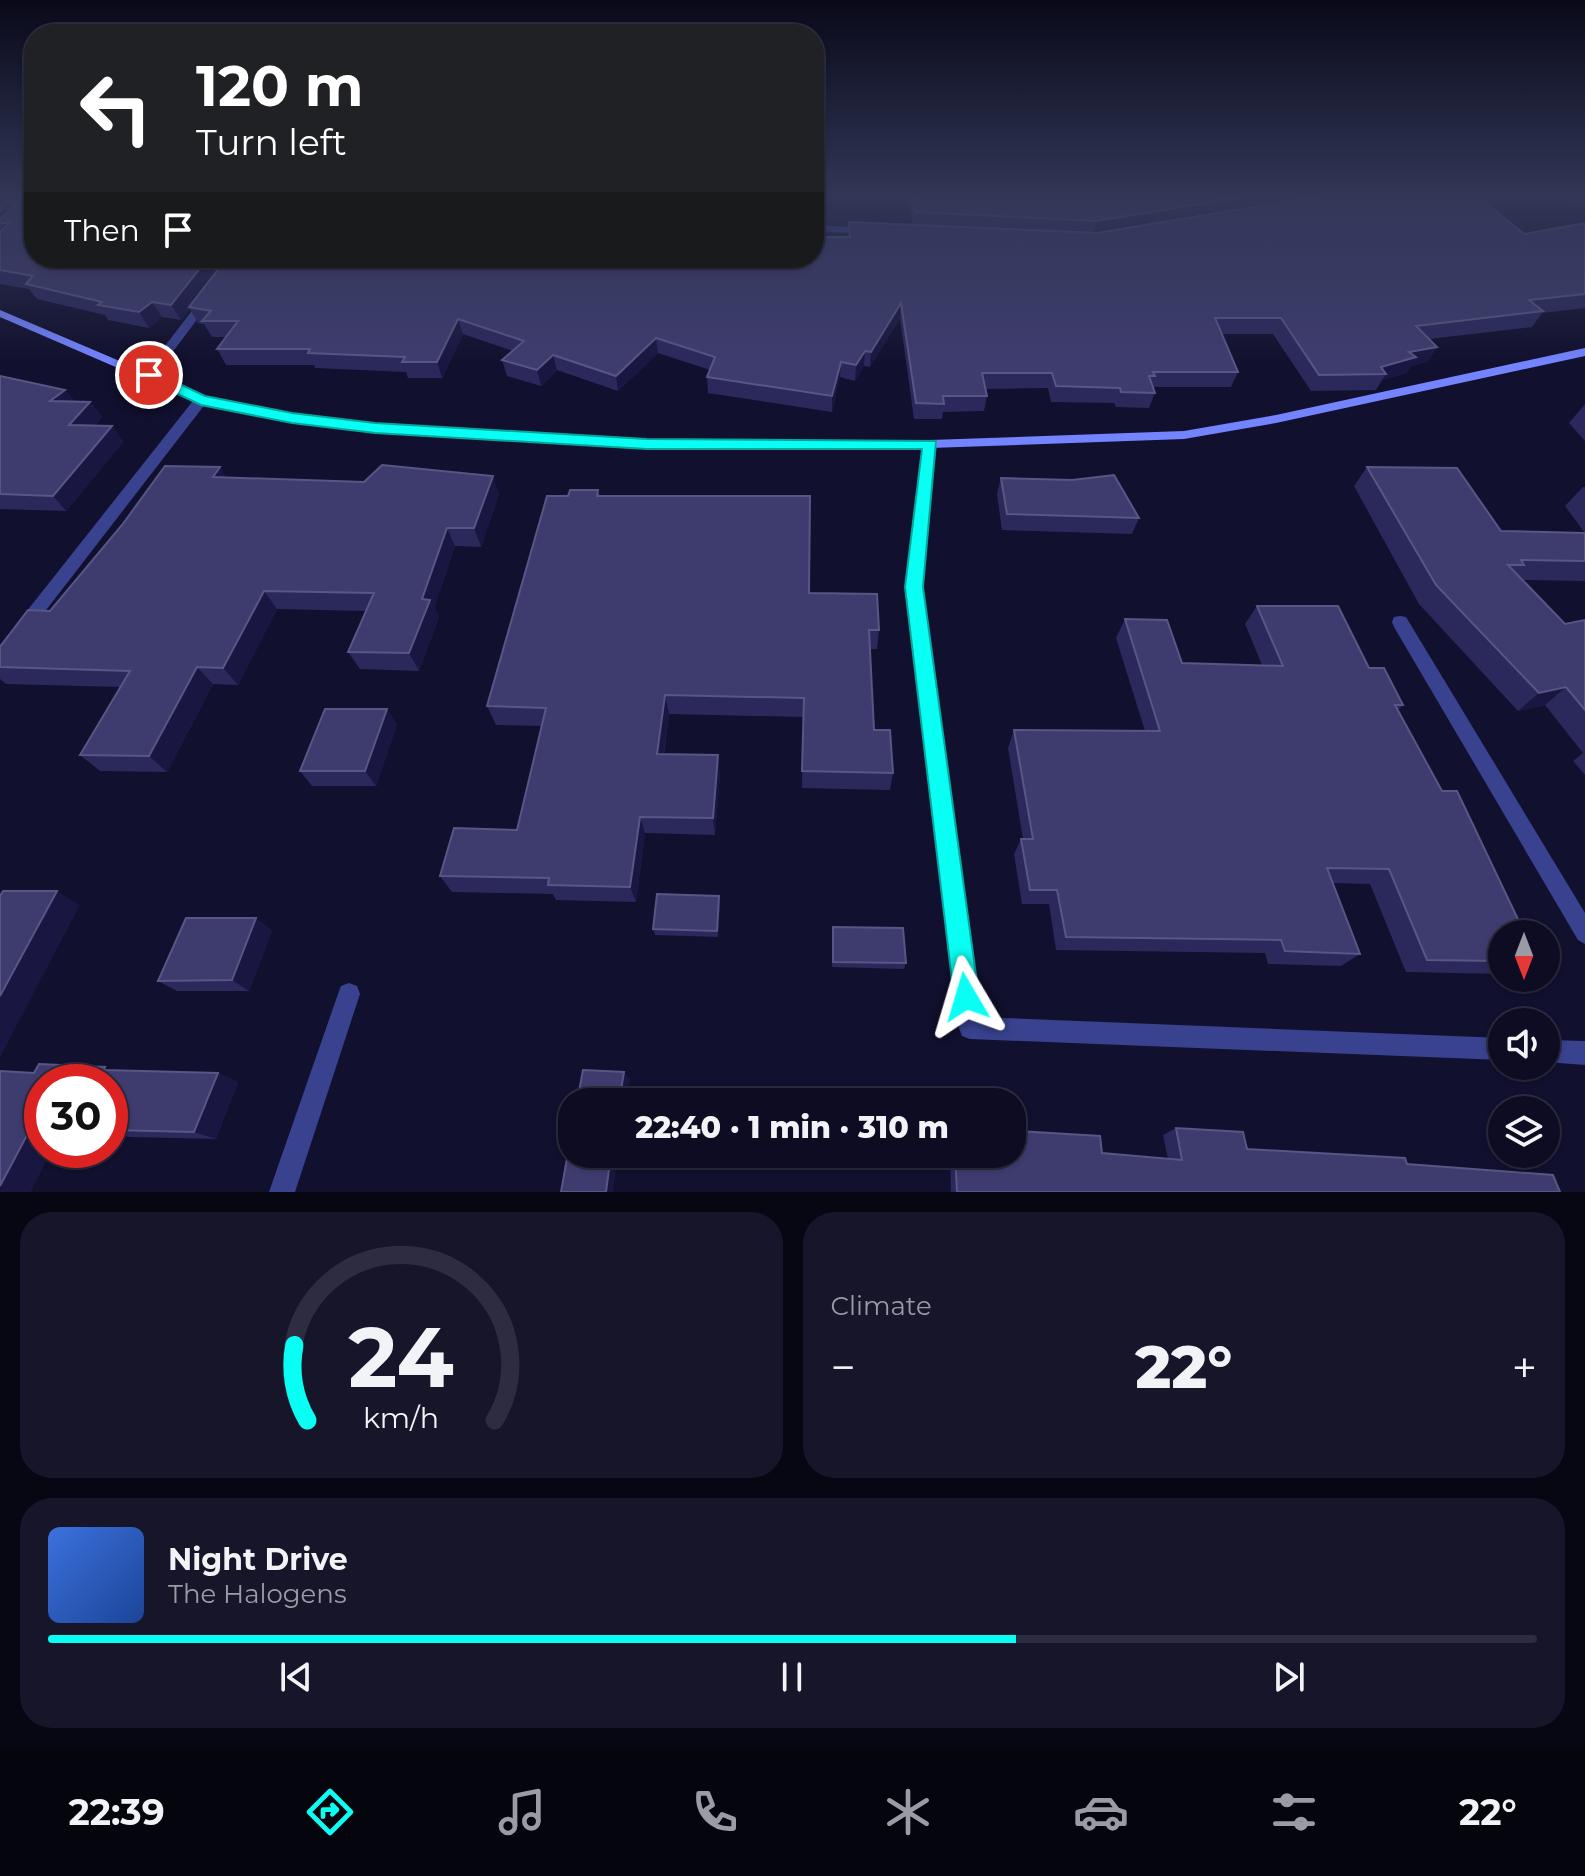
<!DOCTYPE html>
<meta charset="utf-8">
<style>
body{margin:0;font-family:Montserrat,sans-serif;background:#16152a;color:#f1f3f6;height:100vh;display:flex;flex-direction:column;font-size:30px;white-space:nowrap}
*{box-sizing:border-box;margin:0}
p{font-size:26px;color:#9a9ba5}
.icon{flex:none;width:44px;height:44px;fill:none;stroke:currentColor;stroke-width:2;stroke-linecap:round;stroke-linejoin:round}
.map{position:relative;height:1192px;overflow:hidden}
.sheet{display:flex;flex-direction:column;gap:20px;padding:20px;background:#070713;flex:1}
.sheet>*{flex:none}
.guide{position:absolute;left:24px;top:24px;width:800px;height:244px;border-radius:32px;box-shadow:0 2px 6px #0004,0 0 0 2px #2d2c40;background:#202124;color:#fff;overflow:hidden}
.needle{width:52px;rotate:180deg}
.controls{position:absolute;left:1488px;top:920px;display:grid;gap:16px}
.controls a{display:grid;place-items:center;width:72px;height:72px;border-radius:50%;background:#0d0c22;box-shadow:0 2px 6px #0004,0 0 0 2px #2d2c40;font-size:40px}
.speed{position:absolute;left:24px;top:1064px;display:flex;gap:16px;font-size:40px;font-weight:700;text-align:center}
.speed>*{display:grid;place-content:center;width:104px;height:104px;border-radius:50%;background:#0d0c22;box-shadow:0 2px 6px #0004,0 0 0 2px #2d2c40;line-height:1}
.speed .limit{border:12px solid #d22;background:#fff;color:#111}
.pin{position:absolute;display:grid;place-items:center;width:68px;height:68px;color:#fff;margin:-34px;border:4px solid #fff;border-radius:50%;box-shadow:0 2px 8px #0007}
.me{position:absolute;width:88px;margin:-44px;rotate:353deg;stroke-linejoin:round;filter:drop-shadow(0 0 6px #0008)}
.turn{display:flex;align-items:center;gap:28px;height:168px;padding:0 40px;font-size:36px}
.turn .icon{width:104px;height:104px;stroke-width:2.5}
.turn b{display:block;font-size:56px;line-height:68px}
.then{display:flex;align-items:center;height:76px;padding:0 40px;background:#0003;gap:16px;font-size:30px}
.big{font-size:60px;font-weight:800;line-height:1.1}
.sheet .widget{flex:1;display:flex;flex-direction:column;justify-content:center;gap:12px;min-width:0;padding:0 28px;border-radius:32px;background:#16152a}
.sheet .dial{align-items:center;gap:0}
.dial svg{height:208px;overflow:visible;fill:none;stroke:#2d2c40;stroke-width:7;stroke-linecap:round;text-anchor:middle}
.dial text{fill:#f1f3f6;stroke:none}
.song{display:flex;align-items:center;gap:24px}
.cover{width:96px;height:96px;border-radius:12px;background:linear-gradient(135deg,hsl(220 70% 55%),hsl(220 70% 35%))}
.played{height:8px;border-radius:4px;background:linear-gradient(90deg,#09fff4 65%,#2d2c40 65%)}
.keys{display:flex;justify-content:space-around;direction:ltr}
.heat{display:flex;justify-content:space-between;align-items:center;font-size:44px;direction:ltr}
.sheet .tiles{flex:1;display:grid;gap:20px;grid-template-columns:1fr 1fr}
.widget:last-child{grid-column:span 2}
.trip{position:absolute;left:558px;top:1088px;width:468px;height:80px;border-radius:32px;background:#0d0c22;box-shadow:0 2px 6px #0004,0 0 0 2px #2d2c40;font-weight:800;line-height:80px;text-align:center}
.tabs{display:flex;height:128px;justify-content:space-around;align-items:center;background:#05050e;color:#9a9ba5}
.tabs .icon{width:56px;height:56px}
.tabs .on{color:#09fff4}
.tabs b{font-size:36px;color:#f1f3f6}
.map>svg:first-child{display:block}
</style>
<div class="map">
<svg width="1585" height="1192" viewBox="0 0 1585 1192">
<rect width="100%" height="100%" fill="#11102e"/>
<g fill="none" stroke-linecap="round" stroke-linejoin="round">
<!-- street -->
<g fill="#39428f" fill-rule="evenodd">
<polygon points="10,197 21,197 0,212 0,204"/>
<polygon points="814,225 868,228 873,231 868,234 814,231"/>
<polygon points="205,298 211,301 153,378 145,378 145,372 201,299"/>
<polygon points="201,396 207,400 206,403 6,662 0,664 0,645 196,397"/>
<polygon points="930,440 937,444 922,587 980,1017 1502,1038 1502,1060 970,1039 962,1036 959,1028 906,587 923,444"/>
<polygon points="1400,616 1406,617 1585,913 1585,944 1578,940 1394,627 1392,622 1394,617"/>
<polygon points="349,983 357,986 360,994 295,1192 269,1192 338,994 341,986"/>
<polygon points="1546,1040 1585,1041 1585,1065 1546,1062"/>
</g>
<!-- secondary -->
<polygon fill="#7484ff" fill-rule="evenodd" points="0,310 204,397 292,414 375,424 647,440 930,440 1184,431 1276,415 1585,348 1585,356 1276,423 1184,439 930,448 647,448 375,432 292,422 201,404 0,317"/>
</g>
<!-- wall -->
<g fill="#2b295c">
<polygon points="34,197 34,258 814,258 848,237 849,222 913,225 908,197 1479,197 1524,234 1585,223 1585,308 1542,313 1532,327 1429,339 1437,347 1427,362 1411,366 1406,373 1382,380 1376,390 1311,391 1273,334 1222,334 1238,372 1231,387 1153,387 1155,393 1149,408 1116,407 1114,403 1051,402 1048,388 986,389 987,396 984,411 943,412 942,419 914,419 900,318 870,367 864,366 855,381 840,377 832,412 708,393 707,377 710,370 658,353 618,391 557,370 541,386 507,376 502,360 513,351 463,334 442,378 408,378 406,372 315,368 314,365 226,365 217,349 227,337 212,337 204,324 198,323 190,309 181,320 162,317 149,328 108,320 105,315 37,299 29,289 0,284 0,219 8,211 2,202"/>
<polygon points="1561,197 1585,197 1585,208"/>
<polygon points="0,376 65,390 75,402 90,402 102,417 94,426 112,426 123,442 66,511 0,509"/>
<polygon points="1585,404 1585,441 1569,423"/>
<polygon points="1367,467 1501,531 1585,533 1565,506 1583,487 1585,487 1585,581 1522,580 1565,624 1585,620 1585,775 1573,761 1583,753 1545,705 1518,711 1419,604 1354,486"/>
<polygon points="227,478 499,494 481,547 455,546 434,608 439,617 419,671 360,669 348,652 366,611 277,609 238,685 213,684 167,772 100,771 80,755 120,687 6,684 0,679 0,647"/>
<polygon points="1001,478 1139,518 1132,534 1002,530 997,494"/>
<polygon points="598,490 600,496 809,593 879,630 877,649 870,649 874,730 893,773 890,790 802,788 803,717 669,714 664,754 720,773 715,835 645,833 636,902 556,900 553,894 452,892 440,876 517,830 542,726 496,725 487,706 568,496"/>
<polygon points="1257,606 1369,668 1403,705 1398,710 1502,934 1502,974 1406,972 1370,884 1333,883 1360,954 1341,966 1268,964 1265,953 1056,950 1049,904 1022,904 1014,854 1021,839 1023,839 1008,748 1014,730 1145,731 1116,638 1125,619 1182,663 1262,665 1245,624"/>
<polygon points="397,724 376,786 312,786 300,771"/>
<polygon points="720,902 718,937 655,935 653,929"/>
<polygon points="833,927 906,963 904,969 832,967"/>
<polygon points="272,930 249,991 177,991 158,981"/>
<polygon points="114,1071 218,1073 238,1082 216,1139 129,1137 110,1132 110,1082 42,1082 42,1150 51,1150 30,1192 0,1192 34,1073"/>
<polygon points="1176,1128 1247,1149 1407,1164 1560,1192 951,1192 950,1154 1012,1154 1018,1131 1102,1153 1168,1159 1163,1135"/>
</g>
<!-- shaded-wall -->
<g fill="#191742">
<polygon points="1244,197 1325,197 1092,236 1096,221"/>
<polygon points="208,258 228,258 181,320 171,305"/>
<polygon points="152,302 162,317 149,328 139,312"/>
<polygon points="901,303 900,318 870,367 871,352"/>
<polygon points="458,319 463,334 442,378 437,362"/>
<polygon points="656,338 658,353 618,391 616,376"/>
<polygon points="1437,347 1427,362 1411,366 1406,373 1382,380 1386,374 1381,367 1409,352"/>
<polygon points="865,351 864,366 855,381 856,365"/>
<polygon points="553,355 557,370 541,386 537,370"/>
<polygon points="841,362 840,377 832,412 832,396"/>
<polygon points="65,390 77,405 50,401"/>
<polygon points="90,402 102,417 82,441 69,425"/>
<polygon points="112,426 123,442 66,511 53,496"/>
<polygon points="220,467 232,485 213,477"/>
<polygon points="493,476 499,494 481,547 474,528"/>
<polygon points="447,528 455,546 434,608 439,617 419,671 409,653 422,599"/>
<polygon points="264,591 277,609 238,685 223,668"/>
<polygon points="197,667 213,684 167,772 149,756"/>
<polygon points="1566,687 1545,705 1518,711 1539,693"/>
<polygon points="665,695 669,714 661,772 657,754"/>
<polygon points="387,709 397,724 376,786 365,771"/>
<polygon points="718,755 720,773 715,835 713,818"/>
<polygon points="640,817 645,833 636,902 630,887"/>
<polygon points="57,891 80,905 0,1057 0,996"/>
<polygon points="719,896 720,902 718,937 717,931"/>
<polygon points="256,918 272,930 249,991 232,980"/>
<polygon points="624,1072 630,1080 626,1102 619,1102"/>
<polygon points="218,1073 238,1082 216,1139 194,1132"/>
<polygon points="34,1122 42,1125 42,1150 51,1150 30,1192 0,1192 0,1186"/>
<polygon points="611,1154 618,1154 613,1192 606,1192"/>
</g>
<!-- building -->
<g fill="#3e3c6e" stroke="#575684" stroke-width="2">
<polygon points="8,197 34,197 34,258 208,258 171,305 152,302 139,312 98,305 102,302 26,284 33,276 0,270 0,232 10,223 0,223 0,219 19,202 2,202"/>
<polygon points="912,197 1244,197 1096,221 915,212"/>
<polygon points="1315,197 1479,197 1524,234 1585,223 1585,294 1529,300 1543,311 1416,326 1437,347 1409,352 1416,357 1381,367 1386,374 1319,375 1281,318 1215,318 1238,372 1153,372 1155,376 1149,376 1155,393 1121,392 1120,388 1056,386 1052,373 982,373 987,396 943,396 944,404 916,403 901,303 871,352 865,351 856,365 841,362 832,396 707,377 715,357 656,338 616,376 553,355 537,370 502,360 524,341 458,319 437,362 402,362 405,357 308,353 310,349 217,349 238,321 202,321 211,311 189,307 227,258 814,258 814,237 850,237 849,222 1097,233"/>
<polygon points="0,376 65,390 50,401 90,402 69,425 112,426 53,496 0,494"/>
<polygon points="382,465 493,476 474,528 447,528 422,599 430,600 409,653 348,652 374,593 264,591 223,668 197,667 149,756 80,755 130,671 0,667 0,647 28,610 50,611 122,525 165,466 220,467 213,477 364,482"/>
<polygon points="1367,467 1457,468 1501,531 1585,533 1585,561 1521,560 1524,565 1508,565 1565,624 1585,620 1585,710 1566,687 1539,693 1436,585"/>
<polygon points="1114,475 1139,518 1007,514 1001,478 1072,480"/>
<polygon points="570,490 598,490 597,496 810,496 809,593 877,594 879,630 869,630 874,730 890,730 893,773 802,771 804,698 665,695 657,754 718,755 713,818 640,817 630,887 548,885 549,878 440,876 454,828 517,830 546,708 487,706 547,496 568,496"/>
<polygon points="1257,606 1338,606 1369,668 1384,668 1403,705 1395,705 1442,791 1457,791 1525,934 1502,934 1502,961 1427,960 1389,869 1327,868 1360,954 1285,951 1281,940 1066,937 1057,890 1030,890 1021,839 1033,839 1014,730 1160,731 1125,619 1167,620 1182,663 1283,666"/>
<polygon points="325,709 387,709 365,771 300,771"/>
<polygon points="3,891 57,891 0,996 0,896"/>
<polygon points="657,894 719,896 717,931 653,929"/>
<polygon points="186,918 256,918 232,980 158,981"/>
<polygon points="833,927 903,928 906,963 833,962"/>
<polygon points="39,1064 105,1067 104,1070 218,1073 194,1132 110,1130 110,1082 42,1082 42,1123 34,1122 0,1186 0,1071 34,1073"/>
<polygon points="583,1070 624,1072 619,1102 577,1102"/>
<polygon points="1012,1112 1016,1112 1018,1131 1100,1136 1102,1153 1182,1160 1176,1128 1243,1132 1247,1149 1405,1158 1407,1164 1553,1175 1560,1192 957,1192 955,1154 1012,1154"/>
<polygon points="572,1130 572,1154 611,1154 606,1192 561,1192"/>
</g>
<!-- sky -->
<linearGradient id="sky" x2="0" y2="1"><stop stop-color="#090919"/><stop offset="0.54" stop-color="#323757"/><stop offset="1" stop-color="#323757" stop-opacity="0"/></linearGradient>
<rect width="1585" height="364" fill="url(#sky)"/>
<!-- route -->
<polygon fill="#09fff4" stroke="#06a69f" stroke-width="2" points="144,372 154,372 205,396 292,413 375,423 647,439 936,441 923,587 979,997 975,1006 966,1009 957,1006 954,997 905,587 922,449 647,449 375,433 292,423 201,405 144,378"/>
</svg>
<div class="controls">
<a><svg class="needle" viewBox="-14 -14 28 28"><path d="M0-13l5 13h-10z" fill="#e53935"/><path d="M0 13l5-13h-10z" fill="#9a9ba5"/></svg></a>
<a><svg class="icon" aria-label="sound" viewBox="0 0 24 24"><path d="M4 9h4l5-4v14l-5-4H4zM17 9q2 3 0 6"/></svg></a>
<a><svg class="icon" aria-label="layers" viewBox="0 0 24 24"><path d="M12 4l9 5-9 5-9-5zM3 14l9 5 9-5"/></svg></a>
</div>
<div class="speed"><div class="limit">30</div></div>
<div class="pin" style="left:149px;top:375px;background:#d93025"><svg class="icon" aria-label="arrive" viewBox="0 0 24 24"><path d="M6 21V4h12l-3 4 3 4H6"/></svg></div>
<svg class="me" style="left:966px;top:997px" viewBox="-20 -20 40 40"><path d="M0-17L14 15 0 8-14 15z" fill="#09fff4" stroke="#fff" stroke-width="4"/></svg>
<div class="trip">22:40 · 1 min · 310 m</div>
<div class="guide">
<div class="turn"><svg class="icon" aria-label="left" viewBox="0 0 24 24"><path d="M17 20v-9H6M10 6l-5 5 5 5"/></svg><div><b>120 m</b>Turn left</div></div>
<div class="then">Then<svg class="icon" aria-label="arrive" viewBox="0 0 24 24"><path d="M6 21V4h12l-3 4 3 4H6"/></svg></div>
</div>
</div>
<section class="sheet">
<div class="tiles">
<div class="widget dial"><svg viewBox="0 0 100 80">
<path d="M14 69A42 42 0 1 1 86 69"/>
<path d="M14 69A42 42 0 0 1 9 40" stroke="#09fff4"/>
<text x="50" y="56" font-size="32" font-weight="700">24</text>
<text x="50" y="72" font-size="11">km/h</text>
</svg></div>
<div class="widget"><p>Climate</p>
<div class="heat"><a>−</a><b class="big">22°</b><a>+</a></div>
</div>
<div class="widget">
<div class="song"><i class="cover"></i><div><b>Night Drive</b><p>The Halogens</p></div></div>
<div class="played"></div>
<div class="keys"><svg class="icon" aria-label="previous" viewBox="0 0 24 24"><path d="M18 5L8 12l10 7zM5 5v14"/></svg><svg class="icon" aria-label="pause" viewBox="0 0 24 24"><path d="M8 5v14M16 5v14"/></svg><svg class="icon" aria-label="next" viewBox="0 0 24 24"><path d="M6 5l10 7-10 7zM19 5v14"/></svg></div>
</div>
</div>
</section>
<nav class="tabs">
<b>22:39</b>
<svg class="icon on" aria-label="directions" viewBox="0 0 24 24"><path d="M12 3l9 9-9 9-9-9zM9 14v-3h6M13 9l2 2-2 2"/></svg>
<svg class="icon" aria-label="music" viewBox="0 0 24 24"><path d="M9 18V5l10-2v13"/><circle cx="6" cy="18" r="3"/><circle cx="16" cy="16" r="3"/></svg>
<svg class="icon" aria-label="phone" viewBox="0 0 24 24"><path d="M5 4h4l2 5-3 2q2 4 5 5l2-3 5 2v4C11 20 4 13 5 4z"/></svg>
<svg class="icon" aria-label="climate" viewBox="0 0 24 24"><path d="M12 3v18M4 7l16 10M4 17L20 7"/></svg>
<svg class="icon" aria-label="car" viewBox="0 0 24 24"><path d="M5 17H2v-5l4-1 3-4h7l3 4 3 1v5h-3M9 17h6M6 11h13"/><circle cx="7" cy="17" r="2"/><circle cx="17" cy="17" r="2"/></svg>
<svg class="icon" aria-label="filters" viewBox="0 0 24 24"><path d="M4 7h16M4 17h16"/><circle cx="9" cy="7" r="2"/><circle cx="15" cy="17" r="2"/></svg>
<b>22°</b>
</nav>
